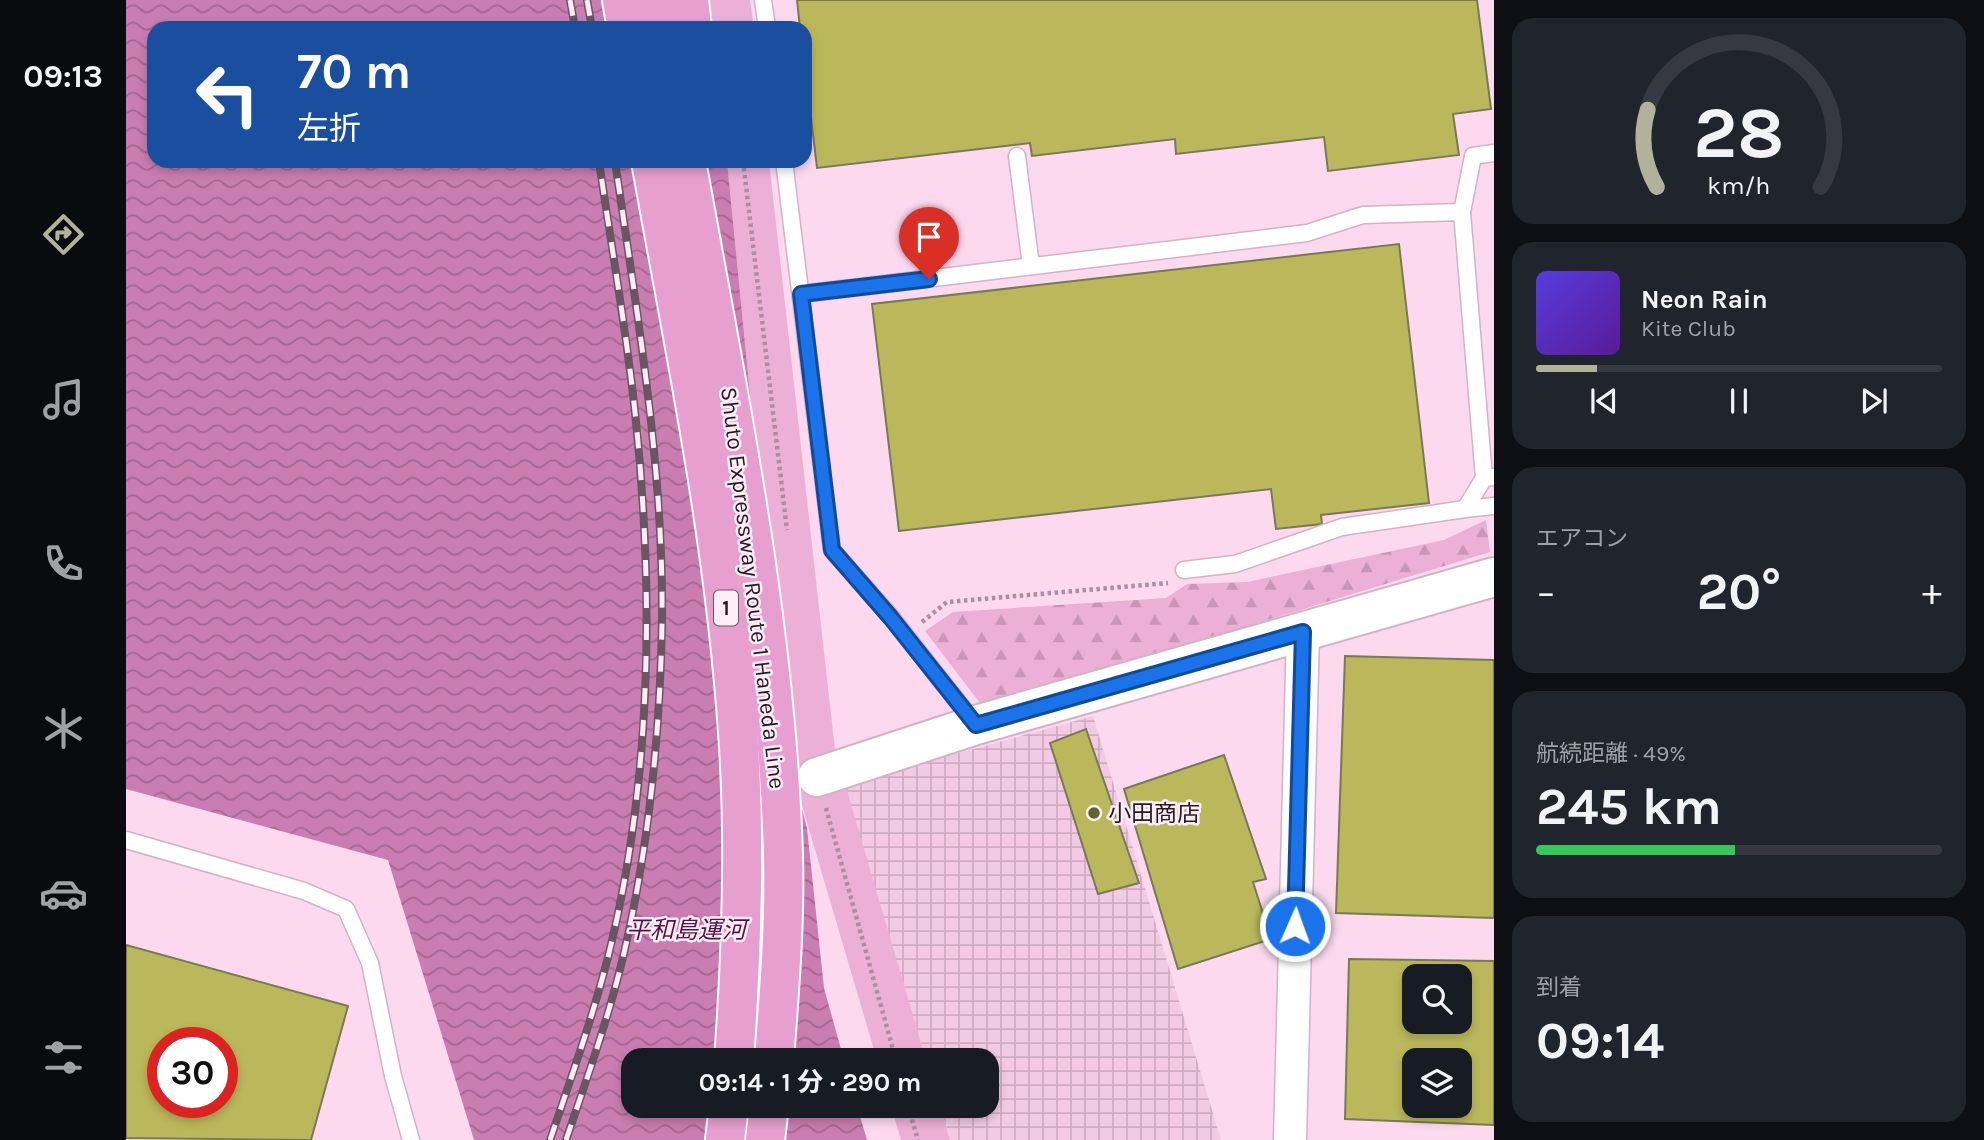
<!DOCTYPE html>
<html lang="ja">
<meta charset="utf-8">
<style>
body{margin:0;font-family:Karla,"Noto Sans JP",sans-serif;background:#20242c;color:#f1f3f6;height:100vh;display:flex;flex-direction:column;font-size:26px;white-space:nowrap}
*{box-sizing:border-box;margin:0}
p{font-size:23px;color:#9ea1a6}
.icon{flex:none;width:38px;height:38px;fill:none;stroke:currentColor;stroke-width:2;stroke-linecap:round;stroke-linejoin:round}
.map{position:relative;flex:1;overflow:hidden}
.details{display:flex;flex-direction:column;gap:18px;padding:18px;background:#0d0f14;width:490px}
.details>*{flex:none}
.hud{position:absolute;left:21px;top:21px;width:665px;height:147px;border-radius:21px;box-shadow:0 4px 10px #0003;background:#1a4fa0;color:#fff;overflow:hidden}
.tools{position:absolute;left:1276px;top:964px;display:grid;gap:14px}
.tools a{display:grid;place-items:center;width:70px;height:70px;border-radius:14px;background:#171b24;box-shadow:0 4px 10px #0003;font-size:35px}
.speed{position:absolute;left:21px;top:1027px;display:flex;gap:14px;font-size:35px;font-weight:700;text-align:center}
.speed>*{display:grid;place-content:center;width:91px;height:91px;border-radius:50%;background:#171b24;box-shadow:0 4px 10px #0003;line-height:1}
.speed .limit{border:10px solid #d22;background:#fff;color:#111}
.pin{position:absolute;display:grid;place-items:center;width:60px;height:60px;color:#fff;margin:-72px -30px;border-radius:50% 50% 50% 0;rotate:-45deg;box-shadow:0 0 7px #0007}
.pin .icon{rotate:45deg}
.me{position:absolute;width:77px;margin:-38px;rotate:2deg;stroke-linejoin:round;filter:drop-shadow(0 0 5px #0008)}
.turn{display:flex;align-items:center;gap:24px;height:147px;padding:0 35px;font-size:32px}
.turn .icon{width:91px;height:91px;stroke-width:2.5}
.turn b{display:block;font-size:49px;line-height:60px}
.big{font-size:52px;font-weight:700;line-height:1.1}
.details .card{flex:1;display:flex;flex-direction:column;justify-content:center;gap:10px;min-width:0;padding:0 24px;border-radius:21px;background:#20242c}
.details .dial{align-items:center;gap:0}
.dial svg{height:182px;overflow:visible;fill:none;stroke:#363941;stroke-width:7;stroke-linecap:round;text-anchor:middle}
.dial text{fill:#f1f3f6;stroke:none}
.song{display:flex;align-items:center;gap:21px}
.cover{width:84px;height:84px;border-radius:10px;background:linear-gradient(135deg,hsl(250 70% 55%),hsl(270 70% 35%))}
.played{height:7px;border-radius:4px;background:linear-gradient(90deg,#b1b19c 15%,#363941 15%)}
.keys{display:flex;justify-content:space-around;direction:ltr}
.heat{display:flex;justify-content:space-between;align-items:center;font-size:38px;direction:ltr}
.charge{height:10px;border-radius:5px;background:linear-gradient(90deg,#34c759 49%,#363941 0)}
.trip{position:absolute;left:495px;top:1048px;width:378px;height:70px;border-radius:21px;background:#171b24;box-shadow:0 4px 10px #0003;font-weight:700;line-height:70px;text-align:center}
main{display:flex;flex:1;min-height:0}
.dock{display:flex;flex-direction:column;width:126px;justify-content:space-around;align-items:center;background:#090b0e;color:#9ea1a6}
.dock .icon{width:49px;height:49px}
.dock .current{color:#b1b19c}
.dock b{font-size:32px;color:#f1f3f6}
.map>svg:first-child{display:block}
</style>
<main>
<nav class="dock">
<b>09:13</b>
<svg class="icon current" aria-label="directions" viewBox="0 0 24 24"><path d="M12 3l9 9-9 9-9-9zM9 14v-3h6M13 9l2 2-2 2"/></svg>
<svg class="icon" aria-label="music" viewBox="0 0 24 24"><path d="M9 18V5l10-2v13"/><circle cx="6" cy="18" r="3"/><circle cx="16" cy="16" r="3"/></svg>
<svg class="icon" aria-label="phone" viewBox="0 0 24 24"><path d="M5 4h4l2 5-3 2q2 4 5 5l2-3 5 2v4C11 20 4 13 5 4z"/></svg>
<svg class="icon" aria-label="climate" viewBox="0 0 24 24"><path d="M12 3v18M4 7l16 10M4 17L20 7"/></svg>
<svg class="icon" aria-label="car" viewBox="0 0 24 24"><path d="M5 17H2v-5l4-1 3-4h7l3 4 3 1v5h-3M9 17h6M6 11h13"/><circle cx="7" cy="17" r="2"/><circle cx="17" cy="17" r="2"/></svg>
<svg class="icon" aria-label="filters" viewBox="0 0 24 24"><path d="M4 7h16M4 17h16"/><circle cx="9" cy="7" r="2"/><circle cx="15" cy="17" r="2"/></svg>
</nav>
<div class="map">
<svg width="1368" height="1140" viewBox="0 0 1368 1140">
<defs>
<pattern id="industrial-grid" width="8" height="8" patternUnits="userSpaceOnUse" patternTransform="scale(1.75)"><rect width="8" height="8" fill="#f3cae4"/><path d="M0 4h8M4 0v8" fill="none" stroke="#d0adc3"/></pattern>
<pattern id="forest-firs" width="22" height="20" patternUnits="userSpaceOnUse" patternTransform="scale(1.75)"><rect width="22" height="20" fill="#ecafd6"/><path d="M5 1l3.5 6h-7zM16 11l3.5 6h-7z" fill="#ca96b7"/></pattern>
<pattern id="water-waves" width="16" height="10" patternUnits="userSpaceOnUse" patternTransform="scale(1.75)"><rect width="16" height="10" fill="#ca7db0"/><path d="M0 5q4-4 8 0t8 0" fill="none" stroke="#a4668f"/></pattern>
</defs>
<rect width="100%" height="100%" fill="#fcd9ef"/>
<!-- industrial -->
<polygon fill="url(#industrial-grid)" points="967,716 1095,1140 824,1140 814,1106 861,1106 861,1060 800,1060 717,785"/>
<!-- green -->
<g fill="#ecafd6">
<polygon points="582,0 624,0 628,28 585,28"/>
<polygon points="601,161 643,161 709,750 800,1060 751,1060 667,775 644,597"/>
<polygon points="765,1106 814,1106 824,1140 775,1140"/>
</g>
<!-- forest -->
<polygon fill="url(#forest-firs)" points="1360,520 1364,552 857,707 799,631 827,612 1040,598 1061,584 1121,582 1318,540"/>
<!-- water -->
<polygon fill="url(#water-waves)" points="0,0 582,0 585,28 28,28 28,161 601,161 644,597 667,775 681,828 698,988 718,1060 508,1060 508,1106 731,1106 741,1140 348,1140 262,860 0,789"/>
<!-- building -->
<g fill="#bbb85b" stroke="#797958" stroke-width="2" fill-rule="evenodd">
<polygon points="671,0 1351,0 1365,109 1327,114 1333,155 1202,171 1198,137 1050,154 1049,139 906,156 904,143 691,168 679,67 679,28 674,28"/>
<polygon points="1273,244 1303,503 1195,515 1196,524 1150,529 1145,489 773,531 746,304"/>
<polygon points="1219,656 1368,660 1368,918 1210,913"/>
<polygon points="960,729 1013,883 972,894 924,743"/>
<polygon points="1098,755 1140,879 1127,882 1145,939 1052,969 998,789"/>
<path d="M0 945 222 1006 185 1140 0 1138ZM37 1043H96V1102H37Z"/>
<path d="M1223 959 1368 961V1125L1219 1119ZM1288 976H1334V1022H1288ZM1288 1060H1334V1106H1288Z"/>
</g>
<g fill="none" stroke-linecap="round" stroke-linejoin="round">
<defs>
<g id="lane">
<polyline points="637,0 641,28"/>
<polyline points="891,156 905,266"/>
<polyline points="658,161 706,550 766,618 850,725"/>
<polyline points="1336,212 1347,156 1368,153"/>
<polyline points="675,294 1181,233 1237,215 1336,212 1358,478"/>
<polyline points="1368,477 1358,478 1339,509 1368,506"/>
<polyline points="1058,570 1109,564 1216,527 1339,509"/>
<polyline points="0,840 178,891 220,909 244,963 267,1076 285,1140"/>
</g>
<polyline id="street" points="1164,1140 1177,632"/>
<polyline id="secondary" points="691,777 850,725 1368,577"/>
<g id="highway">
<polyline points="496,0 501,28"/>
<polyline points="530,0 536,28"/>
<polyline points="563,0 566,28"/>
<path d="M525 161C559 350 599 540 612 732 620 842 616 951 608 1060"/>
<path d="M560 161C601 389 650 622 657 854 659 923 653 992 648 1060"/>
<polyline points="599,1140 603,1106"/>
<polyline points="639,1140 643,1106"/>
</g>
</defs>
<!-- lane casing -->
<use href="#lane" stroke="#d3b2c6" stroke-width="19"/>
<!-- street casing -->
<use href="#street" stroke="#d3b2c6" stroke-width="35"/>
<!-- secondary casing -->
<use href="#secondary" stroke="#d3b2c6" stroke-width="42"/>
<!-- highway casing -->
<use href="#highway" stroke="#fff" stroke-width="42"/>
<!-- path -->
<g stroke="#a98f9f" stroke-width="4.5" stroke-dasharray="3.5 3.5" stroke-linecap="butt">
<polyline points="617,161 661,530"/>
<polyline points="796,622 821,602 1042,583"/>
<polyline points="700,808 770,1060"/>
<polyline points="782,1106 792,1140"/>
</g>
<!-- lane -->
<use href="#lane" stroke="#fff" stroke-width="16"/>
<!-- street -->
<use href="#street" stroke="#fff" stroke-width="32"/>
<!-- secondary -->
<use href="#secondary" stroke="#fff" stroke-width="38"/>
<!-- highway -->
<use href="#highway" stroke="#e69fce" stroke-width="38"/>
<defs>
<g id="rail">
<polyline points="444,0 449,28"/>
<polyline points="461,0 466,28"/>
<path d="M424 1140C445 1078 467 1017 483 953 526 779 528 590 509 412 500 328 485 245 473 161"/>
<path d="M440 1140C461 1078 483 1017 498 953 523 845 534 734 536 623 538 468 511 314 489 161"/>
</g>
</defs>
<!-- rail casing -->
<use href="#rail" stroke="#6a5663" stroke-width="8"/>
<!-- rail -->
<use href="#rail" stroke="#fcedf6" stroke-width="5" stroke-dasharray="16" stroke-linecap="butt"/>
</g>
<g fill="none" stroke-linecap="round" stroke-linejoin="round">
<defs>
<polyline id="route" points="803,279 675,294 706,550 765,618 850,725 1177,632 1169,926"/>
</defs>
<!-- route casing -->
<use href="#route" stroke="#114b97" stroke-width="18"/>
<!-- route -->
<use href="#route" stroke="#1a73e8" stroke-width="12"/>
</g>
<!-- markers -->
<circle fill="#63612e" stroke="#fcedf6" stroke-width="2.5" cx="968" cy="813" r="7"/>
<g text-anchor="middle" dominant-baseline="central" stroke-width="5" stroke-linejoin="round" paint-order="stroke">
<!-- shield labels -->
<rect fill="#fcedf6" stroke="#665961" stroke-width="2" x="588" y="590.5" width="24" height="35" rx="5"/>
<g font-size="21" font-weight="bold" fill="#261921">
<text x="600" y="608">1</text>
</g>
<!-- street labels -->
<g font-size="23" fill="#261921" stroke="#fcedf6">
<text transform="translate(627 588) rotate(83)">Shuto Expressway Route 1 Haneda Line</text>
</g>
<!-- poi labels -->
<g font-size="23" fill="#261921" stroke="#fcedf6" text-anchor="start">
<text x="982" y="813">小田商店</text>
</g>
<!-- water labels -->
<g font-size="24" font-style="italic" fill="#571245" stroke="#fcedf6">
<text x="560" y="930">平和島運河</text>
</g>
</g>
</svg>
<div class="tools">
<a><svg class="icon" aria-label="search" viewBox="0 0 24 24"><circle cx="10" cy="10" r="6"/><path d="M15 15l6 6"/></svg></a>
<a><svg class="icon" aria-label="layers" viewBox="0 0 24 24"><path d="M12 4l9 5-9 5-9-5zM3 14l9 5 9-5"/></svg></a>
</div>
<div class="speed"><div class="limit">30</div></div>
<div class="pin" style="left:803px;top:279px;background:#d93025"><svg class="icon" aria-label="arrive" viewBox="0 0 24 24"><path d="M6 21V4h12l-3 4 3 4H6"/></svg></div>
<svg class="me" style="left:1169px;top:926px" viewBox="-20 -20 40 40"><circle r="17" fill="#1a73e8" stroke="#fff" stroke-width="3"/><path d="M0-11L8 9 0 5-8 9z" fill="#fff"/></svg>
<div class="trip">09:14 · 1 分 · 290 m</div>
<div class="hud">
<div class="turn"><svg class="icon" aria-label="left" viewBox="0 0 24 24"><path d="M17 20v-9H6M10 6l-5 5 5 5"/></svg><div><b>70 m</b>左折</div></div>
</div>
</div>
<section class="details">
<div class="card dial"><svg viewBox="0 0 100 80">
<path d="M14 69A42 42 0 1 1 86 69"/>
<path d="M14 69A42 42 0 0 1 10 35" stroke="#b1b19c"/>
<text x="50" y="56" font-size="32" font-weight="700">28</text>
<text x="50" y="72" font-size="11">km/h</text>
</svg></div>
<div class="card">
<div class="song"><i class="cover"></i><div><b>Neon Rain</b><p>Kite Club</p></div></div>
<div class="played"></div>
<div class="keys"><svg class="icon" aria-label="previous" viewBox="0 0 24 24"><path d="M18 5L8 12l10 7zM5 5v14"/></svg><svg class="icon" aria-label="pause" viewBox="0 0 24 24"><path d="M8 5v14M16 5v14"/></svg><svg class="icon" aria-label="next" viewBox="0 0 24 24"><path d="M6 5l10 7-10 7zM19 5v14"/></svg></div>
</div>
<div class="card"><p>エアコン</p>
<div class="heat"><a>−</a><b class="big">20°</b><a>+</a></div>
</div>
<div class="card"><p>航続距離 · 49%</p><b class="big">245 km</b><div class="charge"></div></div>
<div class="card"><p>到着</p><b class="big">09:14</b></div>
</section>
</main>
